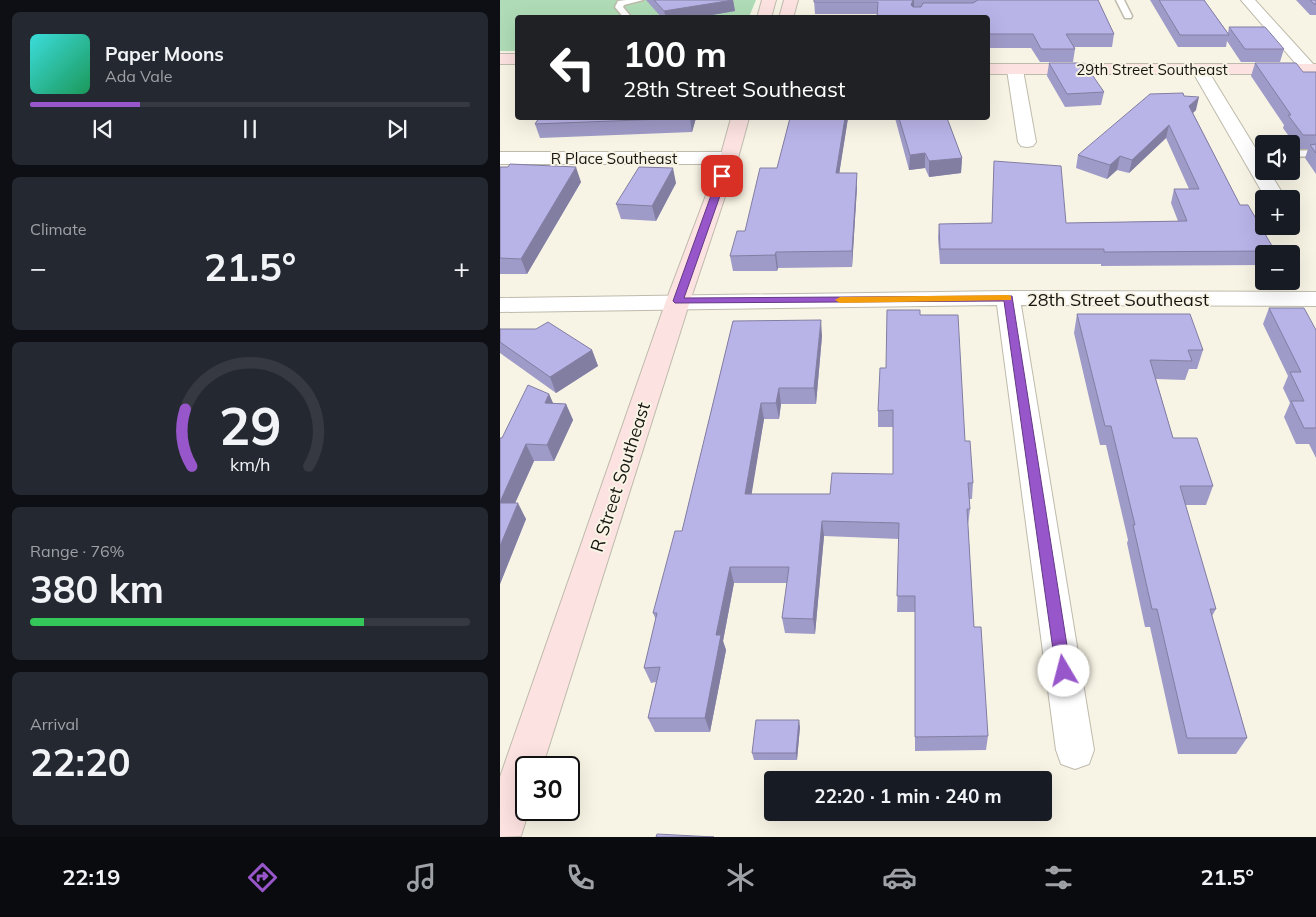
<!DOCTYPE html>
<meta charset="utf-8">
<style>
body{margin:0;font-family:Mulish,sans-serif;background:#242831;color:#f1f3f6;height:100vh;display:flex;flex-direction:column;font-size:19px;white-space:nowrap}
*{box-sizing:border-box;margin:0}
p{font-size:16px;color:#9ea1a6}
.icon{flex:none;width:28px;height:28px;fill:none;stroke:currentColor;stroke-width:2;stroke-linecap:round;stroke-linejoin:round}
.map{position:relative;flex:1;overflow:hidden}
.sheet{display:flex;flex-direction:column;gap:12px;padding:12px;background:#0d0f14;width:500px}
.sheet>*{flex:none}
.banner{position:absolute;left:15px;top:15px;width:475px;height:105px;border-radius:5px;box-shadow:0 5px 20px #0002;background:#202124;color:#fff;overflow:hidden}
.tools{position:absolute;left:755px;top:135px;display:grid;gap:10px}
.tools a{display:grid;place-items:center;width:45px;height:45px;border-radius:5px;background:#171b24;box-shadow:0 5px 20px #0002;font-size:25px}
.speed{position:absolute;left:15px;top:756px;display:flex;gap:10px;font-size:25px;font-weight:700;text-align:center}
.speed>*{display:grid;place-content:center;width:65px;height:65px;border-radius:50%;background:#171b24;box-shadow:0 5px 20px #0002;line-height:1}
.speed .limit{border:2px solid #111;border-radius:8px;background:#fff;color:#111}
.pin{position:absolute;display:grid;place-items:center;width:42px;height:42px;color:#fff;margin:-21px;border-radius:10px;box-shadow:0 2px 8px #0006}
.me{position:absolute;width:55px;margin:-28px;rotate:352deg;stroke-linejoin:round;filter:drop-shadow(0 0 4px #0008)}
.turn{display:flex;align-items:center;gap:18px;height:105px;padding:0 25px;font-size:22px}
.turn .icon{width:65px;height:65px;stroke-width:2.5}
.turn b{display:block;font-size:35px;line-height:42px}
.big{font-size:38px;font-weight:700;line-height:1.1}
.sheet .tile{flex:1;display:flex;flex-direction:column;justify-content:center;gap:8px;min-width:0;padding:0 18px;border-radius:8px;background:#242831}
.sheet .dial{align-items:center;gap:0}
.dial svg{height:130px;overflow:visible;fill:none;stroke:#363941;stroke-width:7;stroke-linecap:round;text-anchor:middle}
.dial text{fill:#f1f3f6;stroke:none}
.song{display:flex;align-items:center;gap:15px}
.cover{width:60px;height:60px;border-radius:8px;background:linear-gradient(135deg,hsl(180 70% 55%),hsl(150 70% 35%))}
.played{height:5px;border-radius:2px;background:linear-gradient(90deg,#9856cb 25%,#363941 25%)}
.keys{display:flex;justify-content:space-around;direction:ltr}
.heat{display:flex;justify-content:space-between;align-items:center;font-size:28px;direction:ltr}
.charge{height:8px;border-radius:4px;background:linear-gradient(90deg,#34c759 76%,#363941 0)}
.trip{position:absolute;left:264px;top:771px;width:288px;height:50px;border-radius:5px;background:#171b24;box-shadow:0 5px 20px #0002;font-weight:700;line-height:50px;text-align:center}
.menu{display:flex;height:80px;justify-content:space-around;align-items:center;background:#090b0e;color:#9ea1a6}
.menu .icon{width:35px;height:35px}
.menu .active{color:#9856cb}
.menu b{font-size:22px;color:#f1f3f6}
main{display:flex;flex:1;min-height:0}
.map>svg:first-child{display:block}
</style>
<main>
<section class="sheet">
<div class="tile">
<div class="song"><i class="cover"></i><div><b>Paper Moons</b><p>Ada Vale</p></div></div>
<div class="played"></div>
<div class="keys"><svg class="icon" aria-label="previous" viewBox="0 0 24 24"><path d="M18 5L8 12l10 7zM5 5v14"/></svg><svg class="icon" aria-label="pause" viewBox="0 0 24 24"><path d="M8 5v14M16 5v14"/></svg><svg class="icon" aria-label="next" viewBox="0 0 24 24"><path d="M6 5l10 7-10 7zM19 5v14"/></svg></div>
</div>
<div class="tile"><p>Climate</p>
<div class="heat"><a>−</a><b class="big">21.5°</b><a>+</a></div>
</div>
<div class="tile dial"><svg viewBox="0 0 100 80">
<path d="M14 69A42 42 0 1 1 86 69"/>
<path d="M14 69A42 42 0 0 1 10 34" stroke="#9856cb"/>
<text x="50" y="56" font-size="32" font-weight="700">29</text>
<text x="50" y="72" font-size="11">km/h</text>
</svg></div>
<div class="tile"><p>Range · 76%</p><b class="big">380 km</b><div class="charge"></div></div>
<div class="tile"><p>Arrival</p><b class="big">22:20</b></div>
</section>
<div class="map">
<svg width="816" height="837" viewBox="0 0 816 837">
<rect width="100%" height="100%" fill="#f8f4e5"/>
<!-- green -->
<polygon fill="#afdcb6" points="0,0 256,0 249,17 18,18 17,51 0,51"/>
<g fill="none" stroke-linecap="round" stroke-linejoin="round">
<defs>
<g id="lane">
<polygon points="126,0 143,0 124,5 123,7 132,18 124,18 115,7 118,1"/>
<polygon points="616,0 624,0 632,16 631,18 625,18"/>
<polygon points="816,150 816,156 791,157 791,151"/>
<polygon points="764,151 764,157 749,157 744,154 749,151"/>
</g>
<g id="street">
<polygon points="741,0 755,0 815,66 815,72 803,72"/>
<polygon points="699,64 705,66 707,69 764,162 764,171 769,171 786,199 766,199 691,69 693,66"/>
<polygon points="515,65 521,67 523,70 536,142 533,146 527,147 521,146 518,142 507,70 509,67"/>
<polygon points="0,152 229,152 236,154 238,158 236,162 229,164 0,164"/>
<polygon points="508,291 816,292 816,306 521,305 594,750 589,764 575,769 561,764 556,750 497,305 0,312 0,298"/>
</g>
<g id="secondary">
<polygon points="262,0 276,0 271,18 257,18"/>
<polygon points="284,0 298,0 293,18 279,18"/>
<rect x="0" y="54" width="18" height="10"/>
<rect x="488" y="64" width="328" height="10"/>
<polygon points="231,118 249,118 238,158 190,301 42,768 26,768 26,810 29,810 21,836 0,837 0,777 166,301 220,158"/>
</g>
</defs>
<!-- lane casing -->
<use href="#lane" stroke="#bebbac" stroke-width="3"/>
<!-- street casing -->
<use href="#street" stroke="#bebbac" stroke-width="2"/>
<!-- secondary casing -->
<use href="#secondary" stroke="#bebbac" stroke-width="2"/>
<!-- lane -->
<use href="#lane" fill="#fff" fill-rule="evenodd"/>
<!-- street -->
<use href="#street" fill="#fff" fill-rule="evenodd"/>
<!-- secondary -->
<use href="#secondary" fill="#fce2e1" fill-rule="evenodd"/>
</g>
<!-- wall -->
<g fill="#9f9bc8">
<polygon points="146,0 233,0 235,11 194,18 162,18"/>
<polygon points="314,0 598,0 614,34 612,47 575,47 575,49 573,62 540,62 531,48 488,48 488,18 377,14 315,14"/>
<polygon points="650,0 704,0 728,33 729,27 784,49 780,62 741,62 727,41 726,47 678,47"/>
<polygon points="796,0 816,0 816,15 810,15"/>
<polygon points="549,63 604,92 601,105 565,107 547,76"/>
<polygon points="755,63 803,72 816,72 816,174 805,158 808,149 798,149 783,128 784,125 751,76"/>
<polygon points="684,96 696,110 693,113 740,205 775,251 774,254 764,254 764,265 601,266 601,264 440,264 438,238 439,224 492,223 494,161 566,223 678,221 671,203 674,189 689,189 666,138 629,173 617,170 607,179 576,168 578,155"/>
<polygon points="39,118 196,118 192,132 40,138 35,124"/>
<polygon points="290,118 348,118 339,173 357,187 352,267 278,268 277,271 233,271 230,256 245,231 277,168"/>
<polygon points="395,118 447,118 462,158 461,173 429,177 425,168 409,170"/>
<polygon points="0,167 81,182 27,274 0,274"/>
<polygon points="176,183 156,221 121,219 116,204"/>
<polygon points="769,308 816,330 816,458 809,444 796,444 784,417 790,403 783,388 788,376 763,324"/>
<polygon points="577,314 703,350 697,369 689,369 685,380 656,379 673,438 713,486 706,505 685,505 716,609 712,616 747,738 736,754 678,754 650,627 645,627 627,543 628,540 606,445 600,445 574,333"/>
<polygon points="420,315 465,441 473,483 472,499 469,499 470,509 468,525 474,627 488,736 486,750 415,751 415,612 397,612 399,539 324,536 315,634 285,633 282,618 287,583 234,583 223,641 226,650 210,732 155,732 148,718 156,682 151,683 144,668 156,620 153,613 182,531 233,321 322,336 316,404 281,404 279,419 264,419 251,494 330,494 393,474 393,427 378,427 378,411 386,368"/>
<polygon points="0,329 36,329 92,350 98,366 56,393 0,353"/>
<polygon points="49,394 53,403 66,404 73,420 54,461 34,461 15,503 26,519 0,584 0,438 2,438"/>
<polygon points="300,727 297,760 254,760 252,753"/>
</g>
<!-- shaded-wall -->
<g fill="#827ea2">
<polygon points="233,0 235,11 194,18 166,18 164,11"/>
<polygon points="413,0 414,0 414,8 411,5"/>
<polygon points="699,97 696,110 686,119 689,106"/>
<polygon points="190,118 196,118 192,132"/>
<polygon points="345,118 348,118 337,188 336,173"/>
<polygon points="669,125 666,138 629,173 632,160"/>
<polygon points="425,153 425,168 409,170 410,155"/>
<polygon points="620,156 617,170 607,179 610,165"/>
<polygon points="462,158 461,173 429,177 429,161"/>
<polygon points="76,167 81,182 27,274 21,259"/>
<polygon points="173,168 176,183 156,221 152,206"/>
<polygon points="357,173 357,187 352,267 352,251"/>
<polygon points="276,252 278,268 277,271 275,255"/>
<polygon points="321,320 322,336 316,404 314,388"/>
<polygon points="92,350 98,366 56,393 50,377"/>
<polygon points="279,388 281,404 279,419 276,403"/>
<polygon points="49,394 56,410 45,403"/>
<polygon points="261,403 264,419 249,510 245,494"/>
<polygon points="66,404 73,420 54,461 47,445"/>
<polygon points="26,444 34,461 8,519 0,504 0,502"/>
<polygon points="18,503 26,519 0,584 0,546"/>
<polygon points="322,521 324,536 315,634 313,619"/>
<polygon points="230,567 234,583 223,641 226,650 210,732 205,718 216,635"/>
<polygon points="299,720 300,727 297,760 296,753"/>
</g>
<!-- building -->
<g fill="#b9b4e8" stroke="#827ea2">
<polygon points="154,0 233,0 164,11"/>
<polygon points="314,0 413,0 411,5 413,7 421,7 423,3 473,3 478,0 598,0 614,34 566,34 575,49 541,49 533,34 488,34 488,18 377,18 378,2 314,2"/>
<polygon points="659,0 704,0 729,35 680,35"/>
<polygon points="810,0 816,0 816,4 814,4"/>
<polygon points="729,27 765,27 784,49 745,49"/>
<polygon points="549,63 584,63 604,92 567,94"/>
<polygon points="755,63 796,63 803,72 816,72 816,135 803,135 788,115 791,115"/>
<polygon points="683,93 684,96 699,97 689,106 740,205 748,205 775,251 604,252 604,249 440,249 439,224 492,223 494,161 561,166 566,223 687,221 674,189 699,189 669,125 632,160 620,156 610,165 578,155 650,94"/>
<polygon points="39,118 190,118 35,124"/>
<polygon points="290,118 345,118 336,173 357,173 352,251 276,252 275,255 230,256 237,231 245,231 260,168 277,168"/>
<polygon points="399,118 447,118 462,158 429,161 425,153 410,155"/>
<polygon points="816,144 816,153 810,145"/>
<polygon points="10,164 76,167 21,259 0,258 0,167 8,167"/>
<polygon points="139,167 173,168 152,206 116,204"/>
<polygon points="769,308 804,308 816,330 816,428 804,428 791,401 804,401 790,372 801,372"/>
<polygon points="387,310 420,310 420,315 458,315 465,441 470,441 473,483 468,483 470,509 467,509 474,627 481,627 488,736 415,737 415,596 397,596 399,523 322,521 313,619 282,618 289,567 230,567 216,635 221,635 205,718 148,718 160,667 144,668 157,613 153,613 175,531 182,531 233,321 321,320 314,388 279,388 276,403 261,403 245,494 330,494 332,473 393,474 393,410 378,411 380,368 386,368"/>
<polygon points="577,314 690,314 703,350 688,350 692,361 650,360 673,438 697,438 713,486 680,486 716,609 710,609 747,738 687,738 657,609 652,609 633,525 635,525 611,426 605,426"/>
<polygon points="48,322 92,350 50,377 0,342 0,329 36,329"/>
<polygon points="28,385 49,394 45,403 66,404 47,445 26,444 0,502 0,438 2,438"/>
<polygon points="0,503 18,503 0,546"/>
<polygon points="256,720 299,720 296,753 252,753"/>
<polygon points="157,834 214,837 156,837"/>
</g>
<!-- route -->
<polygon fill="#9856cb" stroke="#633884" points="222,173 227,176 184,298 512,296 571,671 569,676 564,678 558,676 556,671 504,301 175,303 173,301 218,176"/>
<!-- slow -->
<polygon fill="#f59e0b" points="508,295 511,296 511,300 340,303 335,300 340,297"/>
<g text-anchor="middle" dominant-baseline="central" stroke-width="4" stroke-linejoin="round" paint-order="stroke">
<!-- far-street labels -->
<g font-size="15" fill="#171611" stroke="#f8f4e5">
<text x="652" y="69">29th Street Southeast</text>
<text x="114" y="158">R Place Southeast</text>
</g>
<!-- street labels -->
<g font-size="18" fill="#171611" stroke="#f8f4e5">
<text x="618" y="299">28th Street Southeast</text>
<text transform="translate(120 477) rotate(-72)">R Street Southeast</text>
</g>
</g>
</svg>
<div class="tools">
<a><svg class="icon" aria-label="sound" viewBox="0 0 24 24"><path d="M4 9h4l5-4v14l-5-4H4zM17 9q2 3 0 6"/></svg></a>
<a>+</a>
<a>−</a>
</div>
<div class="speed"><div class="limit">30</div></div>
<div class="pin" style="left:222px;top:176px;background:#d93025"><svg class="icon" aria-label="arrive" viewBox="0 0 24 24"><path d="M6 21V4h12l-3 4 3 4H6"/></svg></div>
<svg class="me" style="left:564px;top:671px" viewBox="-20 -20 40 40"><circle r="19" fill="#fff"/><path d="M0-13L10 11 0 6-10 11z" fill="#9856cb"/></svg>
<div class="trip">22:20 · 1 min · 240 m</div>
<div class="banner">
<div class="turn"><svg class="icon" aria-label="left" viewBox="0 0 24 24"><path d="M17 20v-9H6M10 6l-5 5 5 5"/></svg><div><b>100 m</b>28th Street Southeast</div></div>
</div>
</div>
</main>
<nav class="menu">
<b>22:19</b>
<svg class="icon active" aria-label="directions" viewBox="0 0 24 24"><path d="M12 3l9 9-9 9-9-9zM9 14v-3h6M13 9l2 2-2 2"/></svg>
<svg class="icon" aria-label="music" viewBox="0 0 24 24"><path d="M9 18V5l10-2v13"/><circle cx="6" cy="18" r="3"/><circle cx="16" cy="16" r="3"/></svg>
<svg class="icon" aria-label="phone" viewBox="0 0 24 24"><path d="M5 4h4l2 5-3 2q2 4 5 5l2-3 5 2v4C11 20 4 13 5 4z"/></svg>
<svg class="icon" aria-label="climate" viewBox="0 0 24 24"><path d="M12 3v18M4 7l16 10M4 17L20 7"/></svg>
<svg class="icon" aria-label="car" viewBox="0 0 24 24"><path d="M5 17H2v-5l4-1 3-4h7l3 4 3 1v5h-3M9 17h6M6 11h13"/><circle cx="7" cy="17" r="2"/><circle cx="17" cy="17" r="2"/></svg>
<svg class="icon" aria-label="filters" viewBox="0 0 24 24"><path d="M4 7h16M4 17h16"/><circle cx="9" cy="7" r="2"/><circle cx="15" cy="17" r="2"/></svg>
<b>21.5°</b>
</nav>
